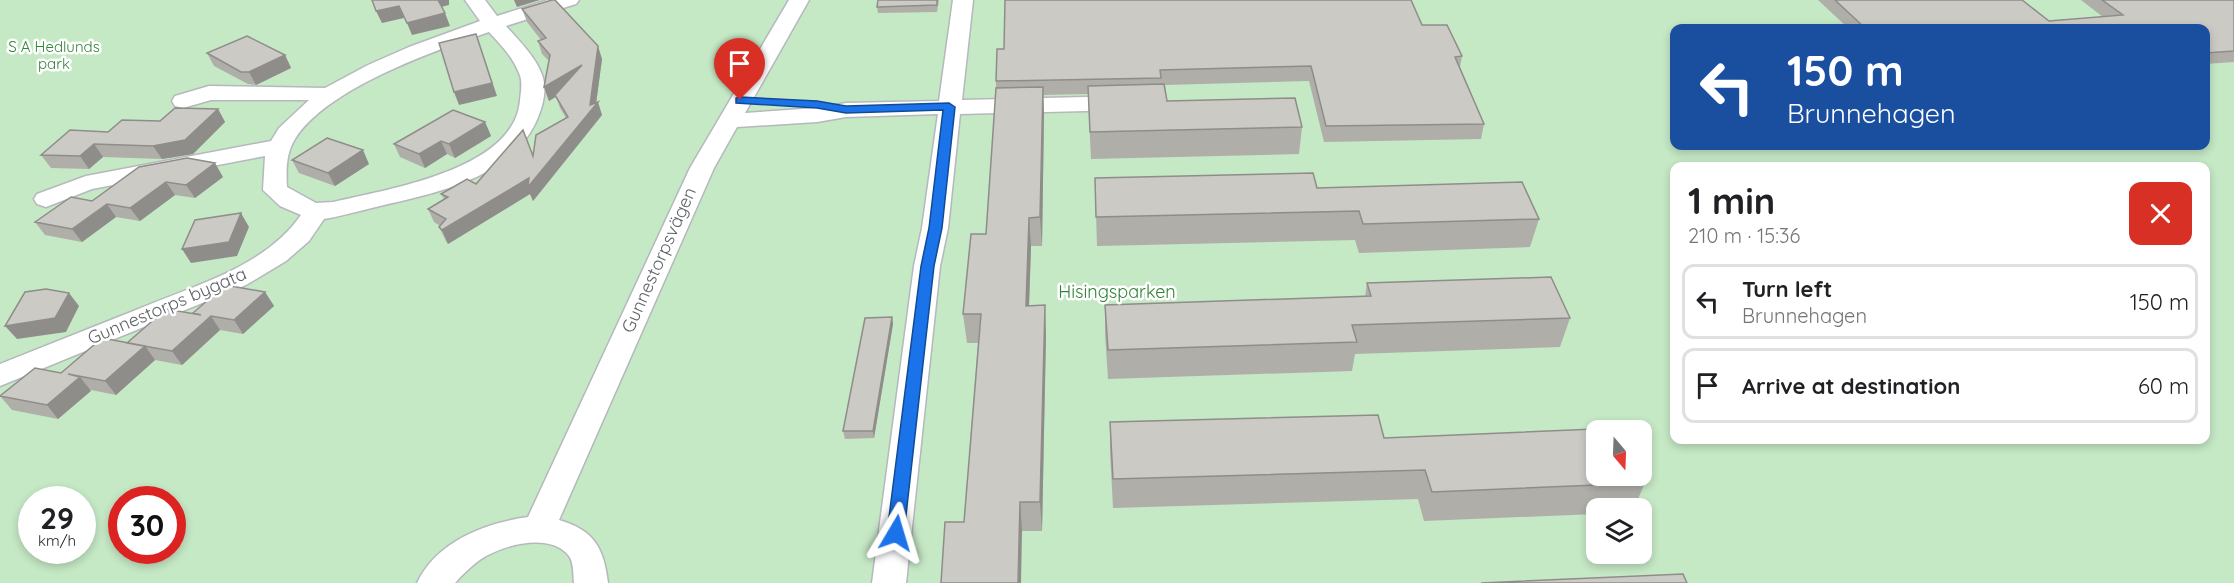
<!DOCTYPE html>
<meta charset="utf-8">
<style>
:root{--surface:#fff;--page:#f6f6f6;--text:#202124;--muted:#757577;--line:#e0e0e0}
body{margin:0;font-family:Quicksand,sans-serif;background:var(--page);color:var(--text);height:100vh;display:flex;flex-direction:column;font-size:22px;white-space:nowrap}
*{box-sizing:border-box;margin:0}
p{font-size:20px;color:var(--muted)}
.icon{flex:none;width:33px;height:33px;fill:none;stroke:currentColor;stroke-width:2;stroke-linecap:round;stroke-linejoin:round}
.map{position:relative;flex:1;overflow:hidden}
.panel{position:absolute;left:1670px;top:162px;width:540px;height:282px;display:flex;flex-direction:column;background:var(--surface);border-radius:12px;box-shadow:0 3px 9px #0003}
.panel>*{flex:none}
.guide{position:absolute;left:1670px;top:24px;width:540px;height:126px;border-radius:12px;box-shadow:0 3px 9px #0003;background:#1a4fa0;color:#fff;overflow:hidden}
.needle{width:39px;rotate:161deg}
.controls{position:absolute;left:1586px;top:420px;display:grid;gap:12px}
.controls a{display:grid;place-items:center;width:66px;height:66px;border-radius:12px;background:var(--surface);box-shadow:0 3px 9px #0003;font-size:30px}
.speed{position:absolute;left:18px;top:486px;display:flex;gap:12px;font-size:30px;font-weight:700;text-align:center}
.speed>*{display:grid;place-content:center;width:78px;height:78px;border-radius:50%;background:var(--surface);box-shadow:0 3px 9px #0003;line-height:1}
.speed small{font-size:15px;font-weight:400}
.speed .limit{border:9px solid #d22;background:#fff;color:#111}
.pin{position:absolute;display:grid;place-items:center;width:51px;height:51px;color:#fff;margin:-62px -26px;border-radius:50% 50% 50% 0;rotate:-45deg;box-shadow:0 0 6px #0007}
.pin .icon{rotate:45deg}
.me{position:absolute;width:66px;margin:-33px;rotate:7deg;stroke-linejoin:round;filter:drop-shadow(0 0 4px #0008)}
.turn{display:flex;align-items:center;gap:21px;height:126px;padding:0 18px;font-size:27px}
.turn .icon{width:78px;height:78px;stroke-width:2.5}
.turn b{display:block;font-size:42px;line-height:51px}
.round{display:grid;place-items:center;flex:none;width:63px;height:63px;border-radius:12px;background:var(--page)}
.summary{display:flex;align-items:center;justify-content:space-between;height:102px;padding:0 18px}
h1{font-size:36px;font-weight:700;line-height:45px}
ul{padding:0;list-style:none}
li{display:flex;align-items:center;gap:18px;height:75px;margin:0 12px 9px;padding:0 6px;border:3px solid var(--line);border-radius:12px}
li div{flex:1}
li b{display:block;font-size:22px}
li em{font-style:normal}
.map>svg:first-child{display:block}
.green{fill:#c5e8c5;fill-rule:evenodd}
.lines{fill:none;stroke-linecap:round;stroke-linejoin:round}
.street-casing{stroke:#b5b8bc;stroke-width:3}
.street{fill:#fff;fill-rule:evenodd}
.wall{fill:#afaea9}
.shaded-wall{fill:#8f8d8a}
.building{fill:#cccac5;stroke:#8f8d8a;stroke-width:1.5}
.route{fill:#1a73e8;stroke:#114b97;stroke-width:1.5}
.labels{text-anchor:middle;stroke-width:5;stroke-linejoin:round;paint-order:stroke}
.far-park-label{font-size:15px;fill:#348238;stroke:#fff}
.street-label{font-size:18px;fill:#5f6368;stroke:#fff}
.park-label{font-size:18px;fill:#348238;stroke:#fff}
</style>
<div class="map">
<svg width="2234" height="583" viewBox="0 0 2234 583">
<rect width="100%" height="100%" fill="#f1efe8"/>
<path class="green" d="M0 0H2234V583H0ZM1674 28H2205V146H1674ZM1674 166H2205V440H1674ZM1596 430H1641V476H1596ZM32 500H82V550H32ZM122 500H172V550H122ZM1596 508H1641V554H1596Z"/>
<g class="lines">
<defs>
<path id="street" d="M465 0H485L497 16 548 0H579L576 4 506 26C519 41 538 59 543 78 547 92 542 109 536 122 507 184 423 195 364 210 350 213 337 217 324 219L309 241 286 261 246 285 0 386V364C45 346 91 328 136 310 193 286 264 268 301 215L280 206 263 190 265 156 92 189 46 207 37 204 34 199 37 194 86 176 271 141 279 128 309 100H211L183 108 175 106 172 101 175 96 209 86 325 88 368 65 409 47 480 21ZM489 32C500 44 513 57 519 73 523 81 521 91 520 100 515 170 387 189 333 202L316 203 287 187C286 171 286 153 295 139 327 88 434 51 489 32Z
M789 0H809L745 113 817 108 846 103 939 101 953 0H973L962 100 1126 96 1134 98 1137 103 1134 108 1126 110 960 114 948 228 940 266 906 583H872L914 266 922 228 938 114 846 117 817 122 737 127 714 168 559 520C594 530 604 548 608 583H574C573 575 574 563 569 556 551 533 508 544 486 556 474 563 464 573 455 583H417C437 541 485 523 528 517L690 168Z"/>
</defs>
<use href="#street" class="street-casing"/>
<use href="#street" class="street"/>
</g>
<path class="wall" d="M878 0H939L937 12 878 13 877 7Z
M1818 0H2022L2049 21 2103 17 2081 0H2234V62L2205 64V28H1848Z
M522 9 602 59 596 103 602 115 533 201 530 194 448 244 446 241 439 227 440 226 434 222 428 209 444 199 441 194 476 184 533 156 566 118 560 108 556 96 549 101 544 87 549 61 542 54 538 41 541 40 527 22Z
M1422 25 1462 56 1460 67 1484 124 1481 139 1324 142 1309 81 1165 85 1167 101 1302 127 1299 154 1091 159 1088 94 1043 95 1044 114 1042 246H1031L1029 306 1046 334 1042 531H1022L964 522 978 343H967L963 314 986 234 996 88V81L1004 49Z
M207 53 285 55 291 68 256 85 248 84 214 66Z
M218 109 225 122 193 154 162 159 103 157 89 169 51 168 41 155 160 121Z
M485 122 491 136 455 158 447 154 425 168 400 157 394 144Z
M292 160 369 164 335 186 299 173Z
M139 167 223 177 195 198 175 195 140 221 116 217 82 242 45 235 35 222 92 201Z
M1095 178 1317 188 1539 219 1530 247 1359 253 1355 240 1097 246Z
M1367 283 1570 318 1560 347 1355 354 1352 371 1108 379 1105 334V305L1365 297Z
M265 292 274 306 243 334 220 330 182 365 155 360 116 395 91 390 58 419 12 410 0 396 61 373 193 313Z
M892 317 893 324 874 438 845 439 843 431Z
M1110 422 1384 438 1645 483 1634 508H1596V514L1424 521 1418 499 1113 508 1110 451Z"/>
<path class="shaded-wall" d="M438 0H449V5L441 7Z
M514 0H540L517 7Z
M399 6 404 18 382 23 376 11Z
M445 13 450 26 412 35 407 23Z
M476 34 497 96 459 105 454 92Z
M598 46 602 59 596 104 598 102 602 115 533 201 530 194 448 244 442 230 529 178 590 105Z
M285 55 291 68 256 85 249 72Z
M582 65 587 78 549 101 544 87Z
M1043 87 1044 114 1042 246 1040 217Z
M218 109 225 122 193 154 162 159 153 146Z
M485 122 491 136 455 158 449 144Z
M441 141 447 154 425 168 419 154Z
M94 144 103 157 89 169 80 156Z
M363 150 369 164 335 186 328 173Z
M215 163 223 177 195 198 186 185Z
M166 182 175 195 140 221 130 208Z
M107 204 116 217 82 242 72 229Z
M241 213 249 227 237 256 191 263 182 249Z
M1029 218 1031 246 1028 334 1026 306Z
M265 292 274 306 243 334 234 320Z
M69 293 79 306 66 332 17 339 5 326Z
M1045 305 1046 334 1042 531 1040 502Z
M211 316 220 330 182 365 172 351Z
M892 317 893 324 874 438 873 431Z
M145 346 155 360 116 395 105 381Z
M80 377 91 391 58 419 47 405Z
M1020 502 1022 531 1021 583H1018Z"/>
<path class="building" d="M372 0H438L445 13 407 23 399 6 376 11Z
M552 0H555L598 46 590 105 598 102 528 187 529 178 442 230 439 227 446 219 428 209 448 197 441 194 467 179 476 184 523 130 533 156 536 135 568 117 555 95 582 65 544 87 550 55 538 41 546 38 522 9Z
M878 0H937V5L877 7Z
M1005 0H1411L1422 25H1447L1462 56 1455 57 1484 124 1326 126 1311 66 1160 70 1161 78 996 81 997 49H1004Z
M1835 0H2022L2049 21 2123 15 2102 0H2234V51L2205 53V28H1865Z
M476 34 492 83 454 92 439 43Z
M247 36 285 55 249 72H241L207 53Z
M1164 84 1167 101 1295 98 1302 127 1090 132 1088 86Z
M1043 87 1040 217 1029 218 1026 306 1045 305 1040 502H1020L1018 583H941L945 522H964L981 314H963L971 234H986L996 88Z
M175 108 218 109 185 140 153 146 94 144 80 156 41 155 70 130 108 132 122 120 160 121Z
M453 110 485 122 449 144 441 141 419 154 394 144Z
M327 138 363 150 328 173 292 160Z
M187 158 215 163 186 185 166 182 130 208 107 204 72 229 35 222 71 197 92 201 139 167Z
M1313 173 1317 188 1522 182 1539 219 1363 224 1359 211 1096 217 1095 178Z
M241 213 229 242 182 249 195 220Z
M1551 277 1570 318 1352 325 1357 342 1108 350 1105 305 1371 296 1367 283Z
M225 285 265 292 234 320 211 316 172 351 127 343 166 309 201 315 193 313Z
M46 289 69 293 55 318 5 326 25 292Z
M892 317 873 431H843L865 318Z
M102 338 145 346 105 381 68 374 80 377 47 405 0 396 35 368 61 373Z
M1378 415 1384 438 1619 428 1620 430H1596V476L1641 475 1645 483 1432 492 1425 470 1113 479 1110 422Z
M1683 574 1687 583H1481Z"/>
<path class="route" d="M740 97 817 101 846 106 949 103 955 107 942 228 934 266 904 533 901 538 896 540 890 538 887 533 921 266 929 228 943 110 846 113 817 108 736 103V98Z"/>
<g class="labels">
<g class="far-park-label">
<text x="54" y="52">S A Hedlunds<tspan x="54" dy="17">park</tspan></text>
</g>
<g class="street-label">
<text transform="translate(659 260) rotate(-66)" y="6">Gunnestorpsvägen</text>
<text transform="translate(167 306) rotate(-23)" y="6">Gunnestorps bygata</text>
</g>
<g class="park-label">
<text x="1117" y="298">Hisingsparken</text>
</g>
</g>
</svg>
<div class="controls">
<a><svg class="needle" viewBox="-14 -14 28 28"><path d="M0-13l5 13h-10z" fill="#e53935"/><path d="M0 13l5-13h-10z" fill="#757577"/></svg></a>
<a><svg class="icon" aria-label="layers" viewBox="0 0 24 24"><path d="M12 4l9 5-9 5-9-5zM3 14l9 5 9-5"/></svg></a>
</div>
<div class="speed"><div>29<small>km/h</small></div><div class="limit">30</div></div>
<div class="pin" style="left:740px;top:100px;background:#d93025"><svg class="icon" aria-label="arrive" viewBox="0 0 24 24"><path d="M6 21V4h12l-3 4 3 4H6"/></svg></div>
<svg class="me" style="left:896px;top:533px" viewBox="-20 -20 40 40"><path d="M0-17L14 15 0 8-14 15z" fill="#1a73e8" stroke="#fff" stroke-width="4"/></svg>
<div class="guide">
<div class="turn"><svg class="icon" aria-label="left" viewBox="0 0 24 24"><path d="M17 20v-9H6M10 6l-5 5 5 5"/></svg><div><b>150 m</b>Brunnehagen</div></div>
</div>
<section class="panel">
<div class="summary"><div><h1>1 min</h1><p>210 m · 15:36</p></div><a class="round" style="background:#d93025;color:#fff"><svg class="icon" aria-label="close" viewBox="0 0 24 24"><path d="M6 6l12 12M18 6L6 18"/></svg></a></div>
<ul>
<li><svg class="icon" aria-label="left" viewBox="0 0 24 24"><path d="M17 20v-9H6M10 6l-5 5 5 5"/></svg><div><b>Turn left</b><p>Brunnehagen</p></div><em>150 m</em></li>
<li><svg class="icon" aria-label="arrive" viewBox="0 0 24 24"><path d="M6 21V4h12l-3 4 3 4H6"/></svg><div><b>Arrive at destination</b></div><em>60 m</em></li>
</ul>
</section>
</div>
